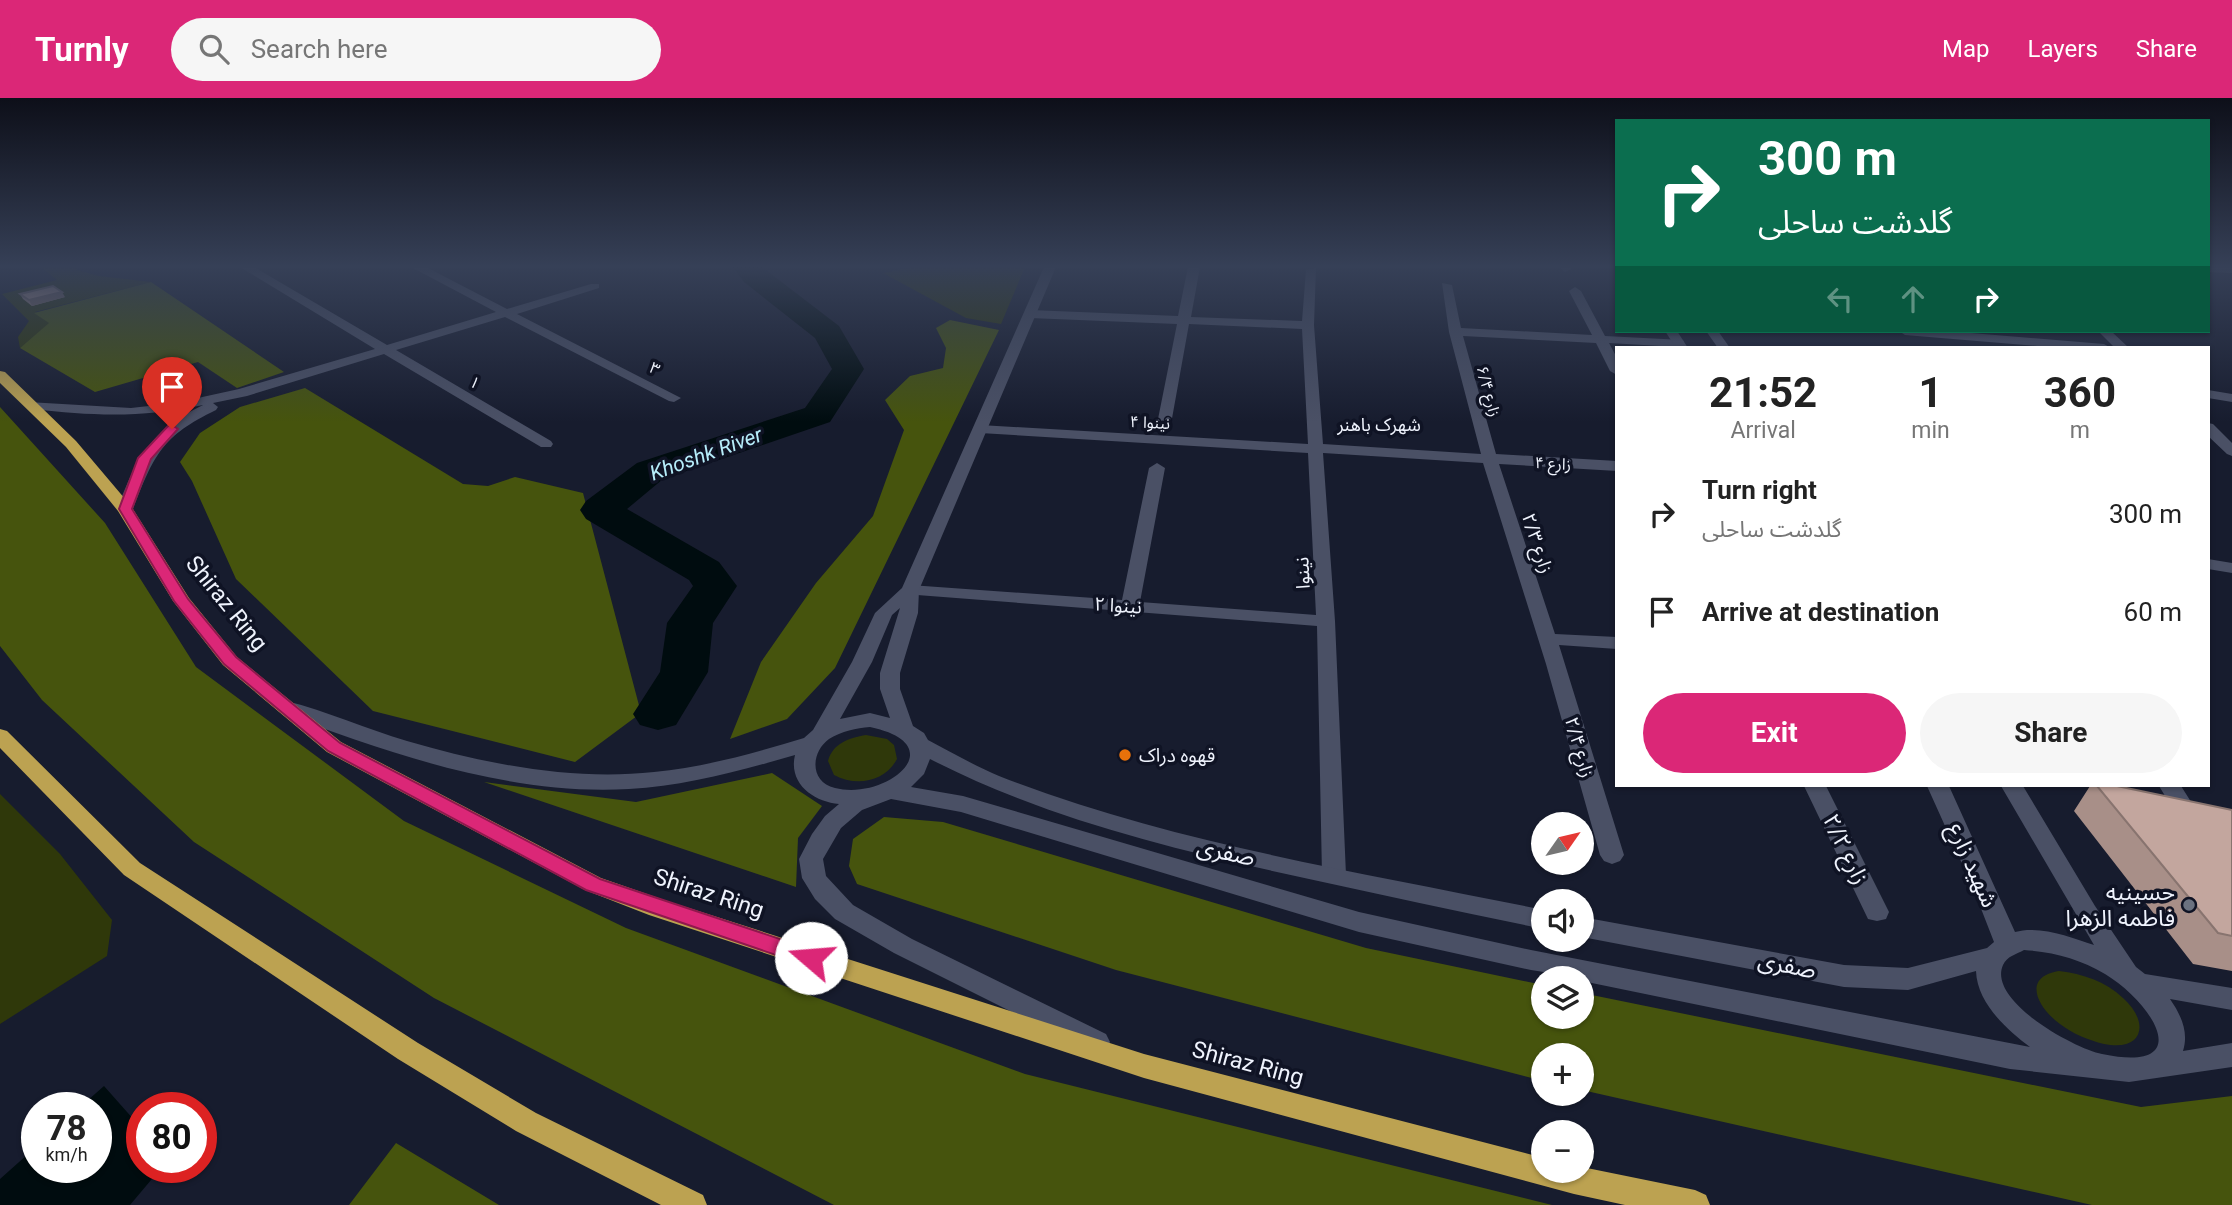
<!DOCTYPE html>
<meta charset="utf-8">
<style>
:root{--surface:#fff;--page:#f6f6f6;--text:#222;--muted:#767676;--accent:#db2777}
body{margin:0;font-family:Roboto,"Noto Sans Arabic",sans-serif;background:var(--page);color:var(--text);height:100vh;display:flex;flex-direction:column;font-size:26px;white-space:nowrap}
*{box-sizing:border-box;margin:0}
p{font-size:23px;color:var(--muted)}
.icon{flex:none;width:38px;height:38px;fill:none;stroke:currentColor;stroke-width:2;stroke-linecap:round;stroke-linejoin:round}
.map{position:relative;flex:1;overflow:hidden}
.side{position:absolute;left:1615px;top:248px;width:595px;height:441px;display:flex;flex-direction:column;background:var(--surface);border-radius:0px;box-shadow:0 2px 5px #0004}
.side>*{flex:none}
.banner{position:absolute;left:1615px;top:21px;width:595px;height:214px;border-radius:0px;box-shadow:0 2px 5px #0004;background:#0b6e4f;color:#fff;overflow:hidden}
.needle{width:46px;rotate:56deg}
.tools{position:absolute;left:1531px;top:714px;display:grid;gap:14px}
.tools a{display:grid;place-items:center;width:63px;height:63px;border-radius:50%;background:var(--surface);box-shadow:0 2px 5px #0004;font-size:35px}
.speed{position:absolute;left:21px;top:994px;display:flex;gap:14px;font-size:35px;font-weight:700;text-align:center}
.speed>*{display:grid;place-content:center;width:91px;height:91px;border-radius:50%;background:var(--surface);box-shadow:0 2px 5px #0004;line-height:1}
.speed small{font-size:18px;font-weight:400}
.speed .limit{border:10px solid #d22;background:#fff;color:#111}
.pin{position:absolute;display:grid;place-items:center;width:60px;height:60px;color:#fff;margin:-72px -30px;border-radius:50% 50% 50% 0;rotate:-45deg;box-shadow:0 0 7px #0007}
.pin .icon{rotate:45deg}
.me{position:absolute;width:77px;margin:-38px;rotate:288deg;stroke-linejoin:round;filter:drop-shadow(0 0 5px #0008)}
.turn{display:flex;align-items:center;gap:24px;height:147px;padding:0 28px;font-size:32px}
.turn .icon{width:91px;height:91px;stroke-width:2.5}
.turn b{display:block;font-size:49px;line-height:60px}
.lanes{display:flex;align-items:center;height:66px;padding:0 28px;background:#0003;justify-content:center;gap:35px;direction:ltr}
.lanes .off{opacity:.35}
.eta{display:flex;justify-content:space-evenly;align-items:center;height:119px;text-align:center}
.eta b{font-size:42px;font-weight:700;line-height:49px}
.cta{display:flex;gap:14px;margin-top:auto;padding:14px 28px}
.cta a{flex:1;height:80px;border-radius:42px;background:var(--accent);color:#fff;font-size:28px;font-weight:700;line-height:80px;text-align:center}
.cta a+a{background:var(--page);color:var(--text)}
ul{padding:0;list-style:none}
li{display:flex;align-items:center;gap:21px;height:98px;padding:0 28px}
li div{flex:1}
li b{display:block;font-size:26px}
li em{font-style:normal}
header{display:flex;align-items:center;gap:42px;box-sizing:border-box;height:98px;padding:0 35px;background:var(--accent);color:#fff}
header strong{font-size:33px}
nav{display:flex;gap:38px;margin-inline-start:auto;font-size:24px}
.search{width:490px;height:63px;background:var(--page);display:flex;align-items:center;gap:18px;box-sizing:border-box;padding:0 24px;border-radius:38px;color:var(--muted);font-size:26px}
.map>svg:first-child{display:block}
.green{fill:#2f380a}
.forest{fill:#46540d}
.water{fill:#000c0f}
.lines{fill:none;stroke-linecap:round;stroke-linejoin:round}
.river{fill:#000c0f;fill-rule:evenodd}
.minor{fill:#4a5065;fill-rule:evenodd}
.tertiary{fill:#4a5065;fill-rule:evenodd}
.trunk{fill:#bca251;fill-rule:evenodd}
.wall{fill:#a88f88}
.shaded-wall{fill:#88746f}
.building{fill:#c3a69e;stroke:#88746f;stroke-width:2}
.route{fill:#db2777;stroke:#8e194d;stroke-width:2}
.food-dot{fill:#e8710a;stroke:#0f1324;stroke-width:2.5}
.worship-dot{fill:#6b7280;stroke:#0f1324;stroke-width:2.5}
.labels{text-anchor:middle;stroke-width:7;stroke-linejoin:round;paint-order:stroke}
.far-street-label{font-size:16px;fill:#eff3fd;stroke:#0f1324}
.far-neighbourhood-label{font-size:18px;fill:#eff3fd;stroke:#0f1324}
.street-label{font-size:19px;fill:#eff3fd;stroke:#0f1324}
.poi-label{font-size:19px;fill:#eff3fd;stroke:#0f1324;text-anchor:start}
.water-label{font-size:21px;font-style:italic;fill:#b6edfa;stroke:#0f1324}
.near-street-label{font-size:23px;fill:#eff3fd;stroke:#0f1324}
.near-poi-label{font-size:23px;fill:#eff3fd;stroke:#0f1324;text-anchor:end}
</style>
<header>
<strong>Turnly</strong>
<div class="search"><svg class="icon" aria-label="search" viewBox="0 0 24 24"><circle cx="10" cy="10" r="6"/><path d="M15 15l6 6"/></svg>Search here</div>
<nav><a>Map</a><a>Layers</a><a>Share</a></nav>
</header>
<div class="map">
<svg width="2232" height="1107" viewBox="0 0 2232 1107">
<rect width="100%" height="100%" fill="#171c2e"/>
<path class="green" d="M41 169H76L77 172 99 178 151 184 35 214 50 225 20 250 18 239 29 223 2 196 57 182Z
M913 169H1025L1001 226 966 220 883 175Z
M866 637 887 641 894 647 897 661C885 684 856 689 834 677L828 663C833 645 849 640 866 637Z
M0 696 60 756 112 822 107 858 0 926Z
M2059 873C2083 876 2105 883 2123 900 2150 924 2144 954 2104 946 2088 942 2073 936 2060 926 2038 910 2021 879 2059 873Z"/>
<path class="forest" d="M151 184 284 274 237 290 198 264 95 294 20 250 49 225 34 215Z
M950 222 999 232 835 570 787 621 730 641 761 564 816 485 873 418 904 332 885 302 910 278 943 270 946 250 936 230Z
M305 290 463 386 488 388 515 379 583 395 641 615 575 664 373 613 236 481 192 383 180 364 200 335 240 309Z
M0 309 105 425 196 569 404 723 626 830 1025 976 1552 1107H834L434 900 194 744 42 602 0 548Z
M772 675 822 708 798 740 796 789 484 684 636 704Z
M884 719 943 724 1366 850 1543 887 1544 919H1582V895L2141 1009 2232 998V1107H2092L1582 992V957H1544L1543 983 1116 872 857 786 849 768 853 741Z
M396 1045 499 1107H349Z"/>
<path class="water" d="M104 988 135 1023 142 1027V1069H162L130 1107H0V1081L37 1048V1069H96V1010H79Z"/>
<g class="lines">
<path class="river" d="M733 169H762L839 228 864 271 830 324 663 381 627 411 719 464 737 488 713 525 708 574 676 627 658 632 640 627 633 616 660 574 667 525 693 488 689 482 586 421 580 412 586 403 637 365 805 310 832 271 815 240 744 184Z"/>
<path class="minor" d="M240 169H254L387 247 496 214 411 169H426L507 211 591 186H599V190L517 216 681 300 674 304 669 303 505 219 396 252 551 343 553 346 551 349H541L384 256 247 298 213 305 218 309 216 312C162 338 154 357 133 411L125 416 119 414 117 411C137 359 151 332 203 307 143 320 93 318 33 311L26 307 28 304 131 310 175 305 239 291 375 251Z
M1188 169H1200L1191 219 1302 223 1306 172 1316 170 1314 227 1323 346 1481 356 1449 234 1442 185 1452 187 1461 230 1592 237 1569 193 1575 189 1581 193 1605 238 1683 242 1684 245 1678 249 1609 245 1617 260V277L1610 273 1596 245 1463 238 1496 356 1617 363V373L1499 366 1555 536 1617 539V551L1559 547 1624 757 1620 763 1612 766 1604 763 1600 757 1546 566 1483 365 1323 355 1335 523 1346 777 1342 783 1334 786 1326 783 1322 777 1317 528 904 496 901 492 910 487 1122 502 1149 370 1157 365 1165 370 1140 504 1316 517 1308 355 980 335 973 331 980 327 1308 346 1302 231 1189 226 1171 326 1164 330 1157 326 1177 226 1030 220 1024 216 1030 212 1178 218Z
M1559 169H1570L1571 171 1565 174Z
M2208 169H2232V175L2208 174Z
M1899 233H1947L2104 246 2111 250H2061L1905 237Z
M2098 233H2111L2129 250H2115Z
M2208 292 2232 296V304L2208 300Z
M2208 325 2213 326 2232 345V358L2227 356 2208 338Z
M1804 688H1826L1889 814 1886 821 1877 823 1868 821Z
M2159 688H2181L2200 718 2197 724 2189 726 2181 724Z"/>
<path class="tertiary" d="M1044 169H1056L919 492 918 515 900 575V591L913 628 924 635 928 642C951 654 975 668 999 678 1173 746 1361 774 1544 812V831C1465 815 1387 798 1309 781 1180 753 1049 722 930 661L924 676 911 689 963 698 1359 814 1531 852 2030 949C2007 932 1977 905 1976 873L1908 892 1844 889 1582 839V819L1844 867 1908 870 1987 850 1994 844 1973 790 1927 688H1949L2015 834C2039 827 2071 839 2094 847L2001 688H2023L2095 808 2136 869 2145 876 2232 890V912L2170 901C2181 917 2189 934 2183 953L2232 945V969L2129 984 2010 971 1582 883V880L1531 872 1359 834 961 714 891 701 862 712 841 730 823 761 826 778 853 807 912 841 1106 936 1110 944 1106 952 1096 956 894 855 835 821 815 801 802 780 799 761 812 736 825 718 839 706C814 704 788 686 795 657 740 673 685 688 629 691 510 698 388 655 279 614L276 609 279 604 286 603C327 613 366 631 407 643 486 666 572 683 654 674 705 669 755 655 804 640L813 632 852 564 875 515 902 490ZM900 510 880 575V591L890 620 870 615 840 621 872 564 892 517ZM870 629C955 647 886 703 835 690 809 684 811 654 829 641 842 633 856 630 870 629ZM2024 852C2054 854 2080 861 2105 876 2153 905 2198 976 2102 956 2075 951 1987 903 2003 867 2007 858 2017 856 2024 852Z
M1665 233H1677L1688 250H1676Z
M1706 233H1718L1730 250H1718Z
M2208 461 2232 465V475L2208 471Z"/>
<path class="trunk" d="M0 273 5 274 76 343 131 408 189 500 237 559 341 644 601 780 667 803 1144 956 1544 1060V1073H1582V1069L1695 1092 1706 1097 1710 1107H1625L1574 1096 1144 980 649 817 585 792 327 654 223 567 173 503 118 413 66 349 0 285Z
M0 631 7 633 140 765 418 945 536 1015 703 1097 707 1107H661L516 1033 398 961 124 777 0 650Z"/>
</g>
<path class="wall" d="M20 196 65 199 32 208 23 201Z
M2090 688H2117L2232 712V873L2193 866 2074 713Z"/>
<path class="shaded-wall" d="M62 194 65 199 32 208 29 202Z"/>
<path class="building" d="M53 188 62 194 29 202 20 196Z
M2097 688H2117L2232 712V838L2218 835Z"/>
<linearGradient id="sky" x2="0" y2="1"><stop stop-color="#0d0f19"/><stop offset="0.52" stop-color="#364057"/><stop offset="1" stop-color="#364057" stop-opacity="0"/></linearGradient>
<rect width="2232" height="324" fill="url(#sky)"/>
<path class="route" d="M172 327 178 331 151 361 132 411 188 501 236 559 340 645 600 781 819 854 822 860 819 866 811 869 586 792 328 653 224 566 174 503 119 411 138 360 168 328Z"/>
<circle class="food-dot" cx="1125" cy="657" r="7"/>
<circle class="worship-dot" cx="2189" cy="807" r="7"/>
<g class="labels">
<g class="far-street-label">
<text transform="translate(655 270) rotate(27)" y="6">۳</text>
<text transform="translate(475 284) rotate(30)" y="6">۱</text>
<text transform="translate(1489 293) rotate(75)" y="6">۶/۴ زارع</text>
<text transform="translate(1150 324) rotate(3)" y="6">۴ نینوا</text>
<text transform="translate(1553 365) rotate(3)" y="6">۴ زارع</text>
</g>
<g class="far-neighbourhood-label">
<text x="1379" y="333">شهرک باهنر</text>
</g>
<g class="street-label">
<text transform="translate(1538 445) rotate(72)" y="7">۲/۳ زارع</text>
<text transform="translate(1302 475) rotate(-93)" y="7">نینوا</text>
<text transform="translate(1118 507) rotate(4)" y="7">۲ نینوا</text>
<text transform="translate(1580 649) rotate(74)" y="7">۲/۴ زارع</text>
</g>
<g class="poi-label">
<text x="1139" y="664">قهوه دراک</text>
</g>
<g class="water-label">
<text transform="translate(706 356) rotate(-20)" y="7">Khoshk River</text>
</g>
<g class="near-street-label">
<text transform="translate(227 505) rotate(51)" y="8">Shiraz Ring</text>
<text transform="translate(1846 751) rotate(64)" y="8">۲/۲ زارع</text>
<text transform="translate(1226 754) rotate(12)" y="8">صفری</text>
<text transform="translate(1973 767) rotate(66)" y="8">شهید زارع</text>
<text transform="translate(709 795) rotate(18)" y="8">Shiraz Ring</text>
<text transform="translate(1787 867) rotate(11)" y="8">صفری</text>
<text transform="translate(1248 965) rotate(15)" y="8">Shiraz Ring</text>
</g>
<g class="near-poi-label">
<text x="2175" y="802">حسینیه<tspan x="2175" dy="26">فاطمه الزهرا</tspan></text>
</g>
</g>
</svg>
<div class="tools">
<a><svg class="needle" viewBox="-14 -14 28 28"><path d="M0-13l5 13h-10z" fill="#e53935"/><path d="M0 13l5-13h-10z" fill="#767676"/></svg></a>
<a><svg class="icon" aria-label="sound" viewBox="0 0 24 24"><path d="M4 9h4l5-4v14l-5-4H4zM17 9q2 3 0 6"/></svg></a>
<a><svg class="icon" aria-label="layers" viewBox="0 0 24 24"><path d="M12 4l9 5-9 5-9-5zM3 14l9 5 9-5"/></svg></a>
<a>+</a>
<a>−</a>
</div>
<div class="speed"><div>78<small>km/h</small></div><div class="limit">80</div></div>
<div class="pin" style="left:172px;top:331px;background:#d93025"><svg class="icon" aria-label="arrive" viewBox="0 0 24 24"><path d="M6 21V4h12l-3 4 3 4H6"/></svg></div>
<svg class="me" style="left:811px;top:860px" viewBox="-20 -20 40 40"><circle r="19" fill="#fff"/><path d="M0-13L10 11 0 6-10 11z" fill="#db2777"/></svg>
<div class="banner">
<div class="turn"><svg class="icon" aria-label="right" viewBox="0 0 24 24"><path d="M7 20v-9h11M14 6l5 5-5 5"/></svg><div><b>300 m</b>گلدشت ساحلی</div></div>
<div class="lanes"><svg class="icon off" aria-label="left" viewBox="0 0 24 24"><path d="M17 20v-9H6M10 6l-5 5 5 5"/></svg><svg class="icon off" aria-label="ahead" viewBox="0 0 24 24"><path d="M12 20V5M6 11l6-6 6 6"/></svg><svg class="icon" aria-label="right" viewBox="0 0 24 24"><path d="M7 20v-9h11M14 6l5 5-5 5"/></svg></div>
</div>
<section class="side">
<div class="eta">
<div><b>21:52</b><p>Arrival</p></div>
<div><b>1</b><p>min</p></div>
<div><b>360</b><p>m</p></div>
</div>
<ul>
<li><svg class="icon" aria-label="right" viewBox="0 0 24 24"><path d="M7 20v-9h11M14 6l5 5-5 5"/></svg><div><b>Turn right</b><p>گلدشت ساحلی</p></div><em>300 m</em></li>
<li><svg class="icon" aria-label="arrive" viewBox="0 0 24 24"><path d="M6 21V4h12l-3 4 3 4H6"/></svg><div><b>Arrive at destination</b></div><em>60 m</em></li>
</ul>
<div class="cta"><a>Exit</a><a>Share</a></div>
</section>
</div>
